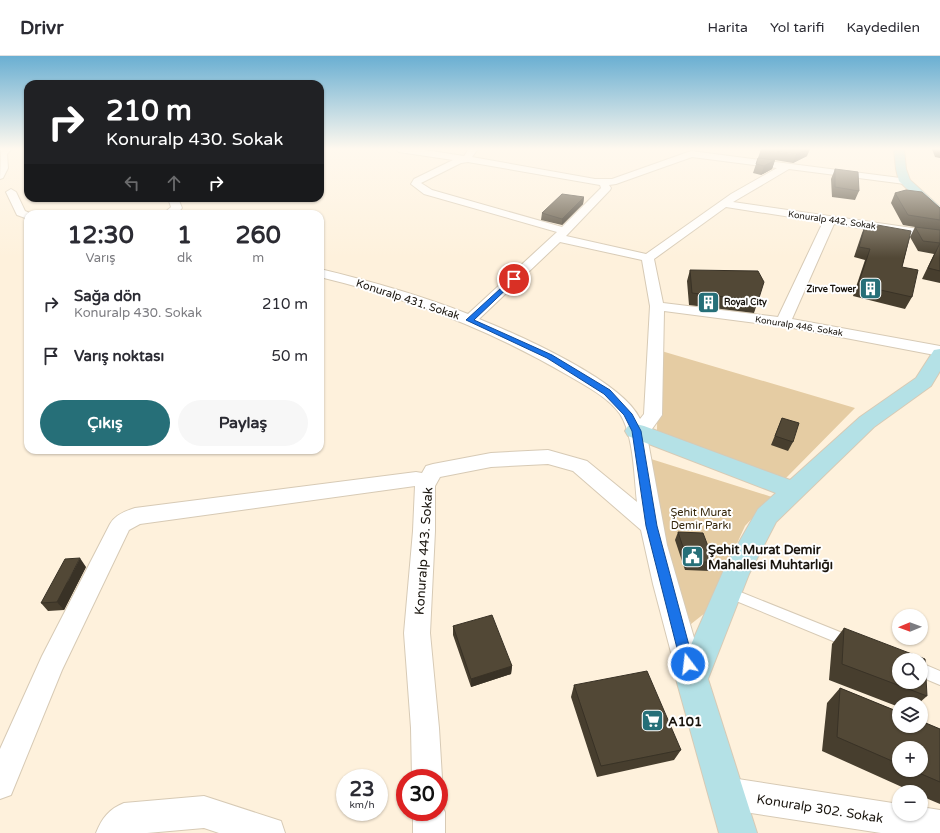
<!DOCTYPE html>
<html lang="tr">
<meta charset="utf-8">
<style>
:root{--surface:#fff;--page:#f7f7f7;--text:#2b2b33;--muted:#7c7c81;--line:#e1e1e2;--accent:#266f78}
body{margin:0;font-family:"Varela Round",sans-serif;background:var(--page);color:var(--text);height:100vh;display:flex;flex-direction:column;font-size:15px;white-space:nowrap}
*{box-sizing:border-box;margin:0}
p{font-size:13px;color:var(--muted)}
.icon{flex:none;width:22px;height:22px;fill:none;stroke:currentColor;stroke-width:2;stroke-linecap:round;stroke-linejoin:round}
.map{position:relative;flex:1;overflow:hidden}
.drawer{position:absolute;left:24px;top:154px;width:300px;height:244px;display:flex;flex-direction:column;background:var(--surface);border-radius:12px;box-shadow:0 1px 3px #0004}
.drawer>*{flex:none}
.hud{position:absolute;left:24px;top:24px;width:300px;height:122px;border-radius:12px;box-shadow:0 1px 3px #0004;background:#202124;color:#fff;overflow:hidden}
.needle{width:26px;rotate:269deg}
.tools{position:absolute;left:892px;top:553px;display:grid;gap:8px}
.tools a{display:grid;place-items:center;width:36px;height:36px;border-radius:50%;background:var(--surface);box-shadow:0 1px 3px #0004;font-size:20px}
.speed{position:absolute;left:336px;top:713px;display:flex;gap:8px;font-size:20px;font-weight:700;text-align:center}
.speed>*{display:grid;place-content:center;width:52px;height:52px;border-radius:50%;background:var(--surface);box-shadow:0 1px 3px #0004;line-height:1}
.speed small{font-size:10px;font-weight:400}
.speed .limit{border:6px solid #d22;background:#fff;color:#111}
.pin{position:absolute;display:grid;place-items:center;width:34px;height:34px;color:#fff;margin:-17px;border:2px solid #fff;border-radius:50%;box-shadow:0 1px 4px #0007}
.me{position:absolute;width:44px;margin:-22px;rotate:345deg;stroke-linejoin:round;filter:drop-shadow(0 0 3px #0008)}
.turn{display:flex;align-items:center;gap:14px;height:84px;padding:0 16px;font-size:18px}
.turn .icon{width:52px;height:52px;stroke-width:2.5}
.turn b{display:block;font-size:28px;line-height:34px}
.lanes{display:flex;align-items:center;height:38px;padding:0 16px;background:#0003;justify-content:center;gap:20px;direction:ltr}
.lanes .off{opacity:.35}
.eta{display:flex;justify-content:space-evenly;align-items:center;height:68px;text-align:center}
.eta b{font-size:24px;font-weight:700;line-height:28px}
.action{display:flex;gap:8px;margin-top:auto;padding:8px 16px}
.action a{flex:1;height:46px;border-radius:24px;background:var(--accent);color:#fff;font-size:16px;font-weight:700;line-height:46px;text-align:center}
.action a+a{background:var(--page);color:var(--text)}
ul{padding:0;list-style:none}
li{display:flex;align-items:center;gap:12px;height:52px;padding:0 16px}
li div{flex:1}
li b{display:block;font-size:15px}
li em{font-style:normal}
header{display:flex;align-items:center;gap:24px;box-sizing:border-box;height:56px;padding:0 20px;background:var(--surface);border-bottom:1px solid var(--line)}
header strong{font-size:19px}
nav{display:flex;gap:22px;margin-inline-start:auto;font-size:14px}
.map>svg:first-child{display:block}
.green{fill:#e5cca3}
.lines{fill:none;stroke-linecap:round;stroke-linejoin:round}
.lane-casing{stroke:#d7cab5;stroke-width:2}
.street-casing{stroke:#d7cab5;stroke-width:2}
.secondary-casing{stroke:#d7cab5;stroke-width:2}
.lane{fill:#fff;fill-rule:evenodd}
.street{fill:#fff;fill-rule:evenodd}
.secondary{fill:#b4e1e6;fill-rule:evenodd}
.wall{fill:#473e2e;fill-rule:evenodd}
.shaded-wall{fill:#393226}
.building{fill:#524836;stroke:#393226;fill-rule:evenodd}
.route{fill:#1a73e8;stroke:#114b97}
.labels{text-anchor:middle;stroke-width:4;stroke-linejoin:round;paint-order:stroke}
.far-street-label{font-size:9px;fill:#19140d;stroke:#fff}
.far-poi-label{font-size:9px;font-weight:bold;fill:#19140d;stroke:#fff;text-anchor:end}
.street-label{font-size:11px;fill:#19140d;stroke:#fff}
.park-label{font-size:11px;fill:#36270c;stroke:#fff}
.near-poi-label{font-size:13px;font-weight:bold;fill:#19140d;stroke:#fff;text-anchor:start}
.near-street-label{font-size:13px;fill:#19140d;stroke:#fff}
</style>
<header>
<strong>Drivr</strong>
<nav><a>Harita</a><a>Yol tarifi</a><a>Kaydedilen</a></nav>
</header>
<div class="map">
<svg width="940" height="777" viewBox="0 0 940 777">
<rect width="100%" height="100%" fill="#fef1dc"/>
<path class="green" d="M658 294 855 352 785 423 657 375Z
M651 403 772 441 745 470 705 557 691 568 664 493Z"/>
<g class="lines">
<defs>
<path id="lane" d="M728 531 855 582 857 586 855 590 850 592 724 540 722 536 724 532Z
M921 607 940 615V629L921 621Z"/>
<path id="street" d="M1 93H12L7 98 8 112 3 122 0 123Z
M395 93H418L464 100 469 93H478L472 101 595 123H612L691 95 908 123 910 125 905 128 789 113 733 146 940 176V184L834 168 792 263 940 290V300L788 271 664 255 662 359 647 380 667 489 706 623 702 632 692 636 682 632 678 623 653 528 641 474 573 415 548 408 491 411 440 421 435 430V475L430 577 439 672 442 722 439 730V722H412L411 672 404 577 413 475 415 430 140 468 129 474 62 614 11 739 0 743V693L42 600 110 468C115 459 125 455 135 452L416 416 422 417 426 410 433 408 491 397 548 394 587 405 637 446C634 420 634 380 620 358 608 341 586 330 569 320 491 274 408 242 320 221V213C370 225 420 239 468 258L557 176 424 138 411 128 414 123 453 104 399 96ZM692 101 777 112 731 138 646 198 566 180 610 134 611 132 609 129 616 128ZM468 106 600 129 601 132 562 171 432 134 421 127 461 107ZM726 151 823 166 778 261 663 247 654 203ZM560 186 642 204 650 250 644 358 640 363C623 325 519 279 479 263Z
M11 133 16 136 25 155 32 158H28V163L17 159 16 157 6 136Z
M168 142H178L182 152C177 159 171 158 163 158L171 151Z
M725 721 899 748V758H921V751L940 754V777H881L725 753 714 748 709 737 714 726Z
M204 740 281 765 285 777H219L204 772 147 777H96C102 762 109 753 124 747Z
M439 744 445 756V777H413V756H439Z"/>
<path id="secondary" d="M894 93H904L906 113 910 124 940 151V162L936 161 899 125 896 113Z
M940 293V315L931 330 874 371 776 466 749 518 708 623 757 777H719L676 623 726 509 758 453 776 437 628 380 625 375 628 370 636 368 644 370 790 424 860 361 916 322 934 294Z"/>
</defs>
<use href="#lane" class="lane-casing"/>
<use href="#street" class="street-casing"/>
<use href="#secondary" class="secondary-casing"/>
<use href="#lane" class="lane"/>
<use href="#street" class="street"/>
<use href="#secondary" class="secondary"/>
</g>
<path class="wall" d="M761 93 807 100 793 107 775 104 772 113 761 119 753 117Z
M932 93H940V102L935 101Z
M835 113 859 135 855 144 832 141 831 123Z
M895 137 940 152V227L922 223 934 198 918 195 910 181 902 211 912 241 905 253 853 240 865 204 854 201 862 177 866 167 910 181 915 171 903 169 891 147Z
M584 141 583 148 562 169 541 164 542 157Z
M690 214 758 245 754 257 689 249 687 225Z
M782 362 793 386 788 395 771 389Z
M678 476 714 506 710 515 685 514 675 484Z
M86 511 64 554 48 555 41 547Z
M453 570 512 610 511 618 471 631 453 579Z
M844 572 927 640 918 648H899V651L829 624 832 588Z
M574 629 681 694 674 704 597 721 571 641Z
M840 632 940 673V748L921 740V736H913L822 695 827 647ZM899 692 921 714H899Z"/>
<path class="shaded-wall" d="M806 93H810L807 100 793 107 796 98Z
M775 104 772 113 761 119 764 110Z
M584 141 583 148 562 169V163Z
M80 502 86 511 64 554 57 546Z
M512 610 511 618 471 631V623Z"/>
<path class="building" d="M761 93H806L796 98Z
M758 102 775 104 764 110 756 108Z
M835 113 858 116 859 135 835 131Z
M906 134 922 136 940 152V164L908 159 895 137Z
M562 138 584 141 562 163 542 157Z
M866 167 911 175 902 211 918 214 912 241 858 229 870 193 859 191Z
M915 171 940 174V187L923 185Z
M940 187V215L928 212Z
M690 214 758 215 764 226 758 245 692 237Z
M782 362 799 367 793 386 775 380Z
M678 476 703 477 714 506H688Z
M80 502 57 546 41 547 65 503Z
M492 559 512 610 471 623 453 570Z
M844 572 925 603 927 640 842 608ZM899 604H921V626H899Z
M647 615 681 694 601 710 574 629Z
M840 632 899 656V670H921V665L940 673V726L912 714H921V692H899V708L837 681Z"/>
<linearGradient id="sky" x2="0" y2="1"><stop stop-color="#6aafd2"/><stop offset="0.46" stop-color="#fff9ef"/><stop offset="1" stop-color="#fff9ef" stop-opacity="0"/></linearGradient>
<rect width="940" height="202" fill="url(#sky)"/>
<path class="route" d="M512 222 517 223 474 264 552 299 610 334 632 358 641 375 657 470 694 608 692 613 688 614 683 613 681 608 646 470 632 375 624 359 604 338 547 302 466 264Z"/>
<defs>
<symbol id="building-square" viewBox="-11 -11 22 22"><rect x="-9" y="-9" width="18" height="18" rx="4" fill="#266f78" stroke="#fff"/><path d="M-4-6H4V6H1V3H-1V6H-4ZM-2.5-4.3h1.7v1.8h-1.7ZM.8-4.3h1.7v1.8H.8ZM-2.5-1h1.7V.8h-1.7ZM.8-1h1.7V.8H.8Z" fill="#fff"/></symbol>
<symbol id="civic-square" viewBox="-11 -11 22 22"><rect x="-9" y="-9" width="18" height="18" rx="4" fill="#266f78" stroke="#fff"/><path d="M-.6-6.5H3V-4.5H.6V-3L4-1V1h2V6H-6V1h2V-1L-.6-3ZM-1.2 2.5V6h2.4V2.5Z" fill="#fff"/></symbol>
<symbol id="supermarket-square" viewBox="-11 -11 22 22"><rect x="-9" y="-9" width="18" height="18" rx="4" fill="#266f78" stroke="#fff"/><path d="M-6-5.5h2.5l.6 2H6L4.5 2H-2.5L-4.4-4H-6ZM-1.5 3.2a1.3 1.3 0 1 0 .1 0ZM3 3.2a1.3 1.3 0 1 0 .1 0Z" fill="#fff"/></symbol>
</defs>
<g fill-rule="evenodd">
<use href="#building-square" x="858" y="220" width="25" height="25"/>
<use href="#building-square" x="696" y="234" width="25" height="25"/>
<use href="#civic-square" x="680" y="488" width="25" height="25"/>
<use href="#supermarket-square" x="640" y="652" width="25" height="25"/>
</g>
<g class="labels">
<g class="far-street-label">
<text transform="translate(832 164) rotate(8)" y="3">Konuralp 442. Sokak</text>
<text transform="translate(799 270) rotate(9)" y="3">Konuralp 446. Sokak</text>
</g>
<g class="far-poi-label">
<text x="856" y="236">Zirve Tower</text>
<text x="724" y="249" text-anchor="start">Royal City</text>
</g>
<g class="street-label">
<text transform="translate(408 243) rotate(18)" y="4">Konuralp 431. Sokak</text>
</g>
<g class="park-label">
<text x="701" y="460">Şehit Murat<tspan x="701" dy="13">Demir Parkı</tspan></text>
</g>
<g class="near-poi-label">
<text x="708" y="498">Şehit Murat Demir<tspan x="708" dy="15">Mahallesi Muhtarlığı</tspan></text>
<text x="668" y="670">A101</text>
</g>
<g class="near-street-label">
<text transform="translate(423 495) rotate(-86)" y="5">Konuralp 443. Sokak</text>
<text transform="translate(820 752) rotate(9)" y="5">Konuralp 302. Sokak</text>
</g>
</g>
</svg>
<div class="tools">
<a><svg class="needle" viewBox="-14 -14 28 28"><path d="M0-13l5 13h-10z" fill="#e53935"/><path d="M0 13l5-13h-10z" fill="#7c7c81"/></svg></a>
<a><svg class="icon" aria-label="search" viewBox="0 0 24 24"><circle cx="10" cy="10" r="6"/><path d="M15 15l6 6"/></svg></a>
<a><svg class="icon" aria-label="layers" viewBox="0 0 24 24"><path d="M12 4l9 5-9 5-9-5zM3 14l9 5 9-5"/></svg></a>
<a>+</a>
<a>−</a>
</div>
<div class="speed"><div>23<small>km/h</small></div><div class="limit">30</div></div>
<div class="pin" style="left:514px;top:223px;background:#d93025"><svg class="icon" aria-label="arrive" viewBox="0 0 24 24"><path d="M6 21V4h12l-3 4 3 4H6"/></svg></div>
<svg class="me" style="left:688px;top:608px" viewBox="-20 -20 40 40"><circle r="17" fill="#1a73e8" stroke="#fff" stroke-width="3"/><path d="M0-11L8 9 0 5-8 9z" fill="#fff"/></svg>
<div class="hud">
<div class="turn"><svg class="icon" aria-label="right" viewBox="0 0 24 24"><path d="M7 20v-9h11M14 6l5 5-5 5"/></svg><div><b>210 m</b>Konuralp 430. Sokak</div></div>
<div class="lanes"><svg class="icon off" aria-label="left" viewBox="0 0 24 24"><path d="M17 20v-9H6M10 6l-5 5 5 5"/></svg><svg class="icon off" aria-label="ahead" viewBox="0 0 24 24"><path d="M12 20V5M6 11l6-6 6 6"/></svg><svg class="icon" aria-label="right" viewBox="0 0 24 24"><path d="M7 20v-9h11M14 6l5 5-5 5"/></svg></div>
</div>
<section class="drawer">
<div class="eta">
<div><b>12:30</b><p>Varış</p></div>
<div><b>1</b><p>dk</p></div>
<div><b>260</b><p>m</p></div>
</div>
<ul>
<li><svg class="icon" aria-label="right" viewBox="0 0 24 24"><path d="M7 20v-9h11M14 6l5 5-5 5"/></svg><div><b>Sağa dön</b><p>Konuralp 430. Sokak</p></div><em>210 m</em></li>
<li><svg class="icon" aria-label="arrive" viewBox="0 0 24 24"><path d="M6 21V4h12l-3 4 3 4H6"/></svg><div><b>Varış noktası</b></div><em>50 m</em></li>
</ul>
<div class="action"><a>Çıkış</a><a>Paylaş</a></div>
</section>
</div>
